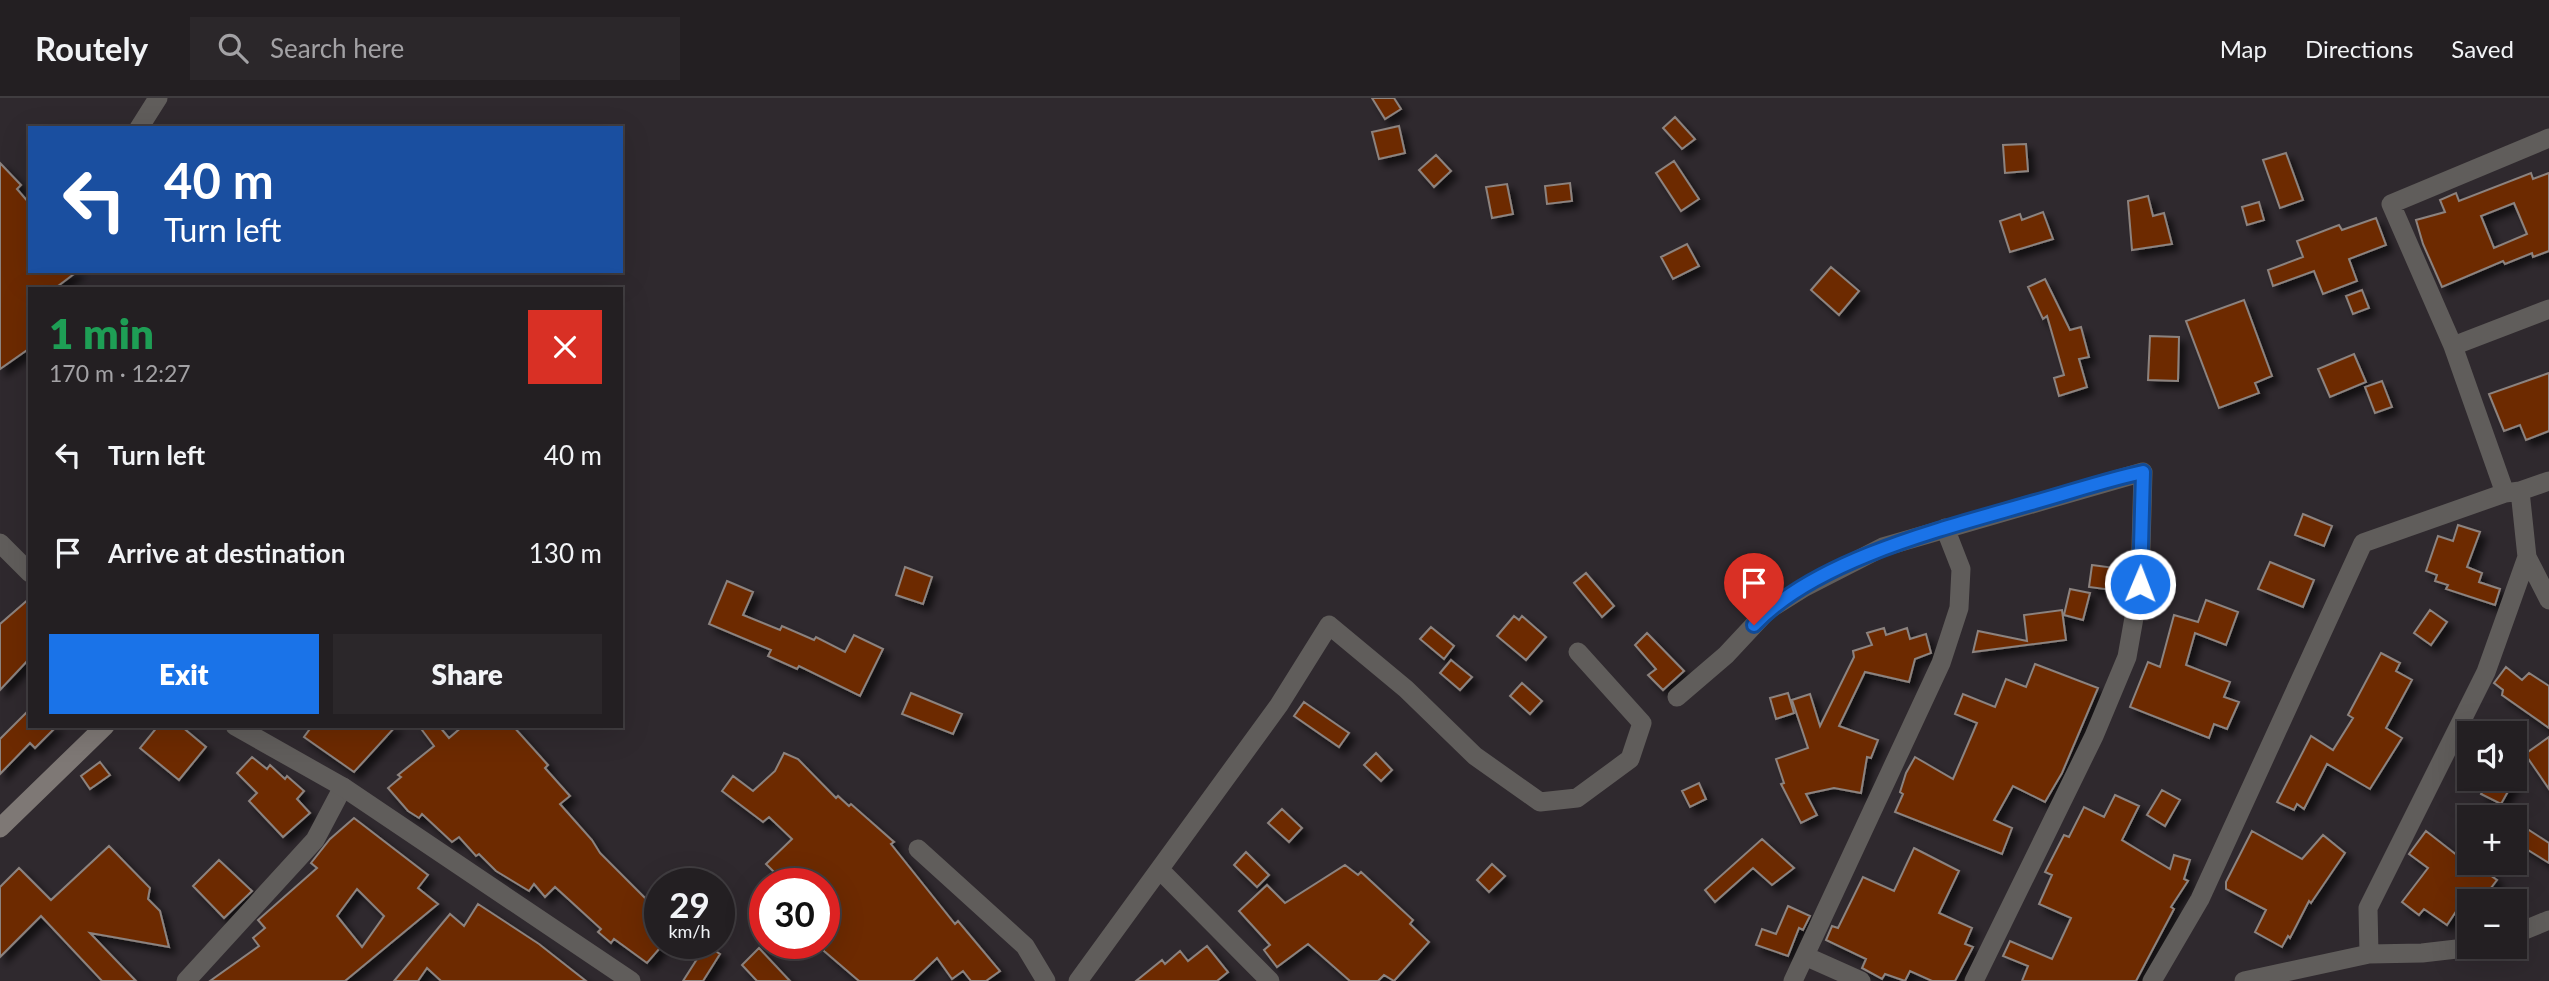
<!DOCTYPE html>
<meta charset="utf-8">
<style>
:root{--surface:#231f22;--page:#2b272a;--text:#f1f3f6;--muted:#a3a2a5;--line:#403d40;--accent:#1a73e8}
body{margin:0;font-family:Lato,sans-serif;background:var(--page);color:var(--text);height:100vh;display:flex;flex-direction:column;font-size:26px;white-space:nowrap}
*{box-sizing:border-box;margin:0}
p{font-size:23px;color:var(--muted)}
.icon{flex:none;width:38px;height:38px;fill:none;stroke:currentColor;stroke-width:2;stroke-linecap:round;stroke-linejoin:round}
.map{position:relative;flex:1;overflow:hidden}
.panel{position:absolute;left:28px;top:189px;width:595px;height:441px;display:flex;flex-direction:column;background:var(--surface);border-radius:0px;box-shadow:0 7px 28px #0002,0 0 0 2px var(--line)}
.panel>*{flex:none}
.banner{position:absolute;left:28px;top:28px;width:595px;height:147px;border-radius:0px;box-shadow:0 7px 28px #0002,0 0 0 2px var(--line);background:#1a4fa0;color:#fff;overflow:hidden}
.tools{position:absolute;left:2457px;top:623px;display:grid;gap:14px}
.tools a{display:grid;place-items:center;width:70px;height:70px;border-radius:0px;background:var(--surface);box-shadow:0 7px 28px #0002,0 0 0 2px var(--line);font-size:35px}
.speed{position:absolute;left:644px;top:770px;display:flex;gap:14px;font-size:35px;font-weight:700;text-align:center}
.speed>*{display:grid;place-content:center;width:91px;height:91px;border-radius:50%;background:var(--surface);box-shadow:0 7px 28px #0002,0 0 0 2px var(--line);line-height:1}
.speed small{font-size:18px;font-weight:400}
.speed .limit{border:10px solid #d22;background:#fff;color:#111}
.pin{position:absolute;display:grid;place-items:center;width:60px;height:60px;color:#fff;margin:-72px -30px;border-radius:50% 50% 50% 0;rotate:-45deg;box-shadow:0 0 7px #0007}
.pin .icon{rotate:45deg}
.me{position:absolute;width:77px;margin:-38px;rotate:1deg;stroke-linejoin:round;filter:drop-shadow(0 0 5px #0008)}
.turn{display:flex;align-items:center;gap:24px;height:147px;padding:0 21px;font-size:32px}
.turn .icon{width:91px;height:91px;stroke-width:2.5}
.turn b{display:block;font-size:49px;line-height:60px}
.round{display:grid;place-items:center;flex:none;width:74px;height:74px;border-radius:0px;background:var(--page)}
.summary{display:flex;align-items:center;justify-content:space-between;height:119px;padding:0 21px}
h1{font-size:42px;font-weight:800;line-height:52px;color:#1e9e55}
.cta{display:flex;gap:14px;margin-top:auto;padding:14px 21px}
.cta a{flex:1;height:80px;border-radius:0px;background:var(--accent);color:#fff;font-size:28px;font-weight:800;line-height:80px;text-align:center}
.cta a+a{background:var(--page);color:var(--text)}
ul{padding:0;list-style:none}
li{display:flex;align-items:center;gap:21px;height:98px;padding:0 21px}
li div{flex:1}
li b{display:block;font-size:26px}
li em{font-style:normal}
header{display:flex;align-items:center;gap:42px;box-sizing:border-box;height:98px;padding:0 35px;background:var(--surface);border-bottom:2px solid var(--line)}
header strong{font-size:33px}
nav{display:flex;gap:38px;margin-inline-start:auto;font-size:24px}
.search{width:490px;height:63px;background:var(--page);display:flex;align-items:center;gap:18px;box-sizing:border-box;padding:0 24px;border-radius:0px;color:var(--muted);font-size:26px}
.map>svg:first-child{display:block}
.building{fill:#6d2c05;stroke:#8c837f;stroke-width:2;fill-rule:evenodd;filter:url(#shadow)}
.lines{fill:none;stroke-linecap:round;stroke-linejoin:round}
.minor{stroke:#605d5b;stroke-width:19}
.tertiary{stroke:#605d5b;stroke-width:19}
.secondary{stroke:#7e7875;stroke-width:19}
.route-casing{stroke:#114b97;stroke-width:18}
.route{stroke:#1a73e8;stroke-width:12}
</style>
<header>
<strong>Routely</strong>
<div class="search"><svg class="icon" aria-label="search" viewBox="0 0 24 24"><circle cx="10" cy="10" r="6"/><path d="M15 15l6 6"/></svg>Search here</div>
<nav><a>Map</a><a>Directions</a><a>Saved</a></nav>
</header>
<div class="map">
<svg width="2549" height="883" viewBox="0 0 2549 883">
<defs>
<filter id="shadow"><feDropShadow dx="6" dy="6" stdDeviation="3.5" flood-color="#0009"/></filter>
</defs>
<rect width="100%" height="100%" fill="#2f292e"/>
<path class="building" d="M1372 0H1394L1401 11 1385 21Z
M1675 19 1695 41 1682 51 1663 30Z
M1399 28 1405 55 1379 61 1372 34Z
M2026 46 2028 73 2005 75 2003 47Z
M2286 55 2303 102 2280 110 2263 62Z
M1436 57 1451 73 1434 89 1419 72Z
M1674 63 1699 101 1681 113 1656 75Z
M0 65 21 87 17 91 30 106V173H78L54 191H30V250L0 271Z
M2531 75 2533 81 2549 75V153L2533 159 2532 155 2505 166 2503 163 2442 189 2423 146 2416 122 2445 114 2440 102 2456 95 2459 103ZM2514 105 2527 136 2494 150 2481 118Z
M1570 85 1572 103 1547 106 1545 88Z
M1507 86 1513 116 1492 120 1486 89Z
M2148 98 2153 118 2164 115 2172 146 2132 152 2128 103Z
M2259 104 2264 122 2247 127 2242 109Z
M2043 114 2053 141 2010 154 2000 123 2020 116 2022 122Z
M2376 120 2386 147 2349 161 2357 183 2323 196 2314 173 2273 188 2268 172 2303 159 2297 143 2339 127 2342 132Z
M1687 146 1699 168 1673 181 1661 159Z
M1831 169 1859 193 1839 217 1811 192Z
M2045 181 2070 232 2081 229 2089 259 2079 261 2087 289 2059 298 2054 280 2064 277 2047 218 2043 221 2028 189Z
M2362 192 2369 210 2353 216 2346 198Z
M2244 202 2272 278 2255 285 2259 295 2219 310 2186 223Z
M2150 238 2179 239 2178 283 2148 282Z
M2354 256 2366 284 2330 299 2318 271Z
M2549 275V333L2526 342 2520 327 2504 333 2489 296Z
M2382 283 2392 309 2375 315 2365 289Z
M2303 416 2332 428 2324 448 2295 437Z
M2458 427 2480 434 2467 469 2482 475 2479 484 2500 491 2495 507 2446 491 2448 487 2435 483 2437 477 2426 473 2438 438 2453 443Z
M2270 464 2314 482 2303 509 2258 491Z
M2092 467 2115 470 2112 492 2089 489Z
M905 469 932 479 923 506 896 497Z
M1586 475 1614 508 1602 519 1574 485Z
M727 483 753 494 743 517 780 532 782 528 814 542 816 539 845 554 854 537 883 551 860 598 799 568 797 571 768 558 771 552 709 526Z
M2070 491 2090 495 2083 522 2064 517Z
M30 500V560L0 592V526Z
M2206 502 2238 514 2226 547 2195 535 2186 567 2230 584 2224 599 2239 604 2227 631 2214 626 2209 640 2130 609 2148 564 2160 569 2174 517 2198 524Z
M2062 512 2066 542 1973 554 1978 533 2027 543 2024 517Z
M2430 512 2447 524 2431 547 2414 535Z
M1514 518 1519 522 1522 518 1546 539 1526 562 1497 538Z
M1431 529 1454 548 1444 561 1420 541Z
M1884 530 1886 537 1907 530 1910 541 1926 536 1931 555 1915 561 1909 584 1865 574 1839 628 1878 642 1871 660 1867 659 1861 695 1834 690 1806 696 1817 717 1801 725 1781 686 1784 685 1776 661 1808 650 1792 602 1810 596 1820 628 1854 559 1853 553 1872 547 1867 535Z
M1647 535 1684 573 1663 592 1648 577 1656 571 1635 547Z
M2381 555 2400 565 2396 573 2412 582 2386 630 2402 640 2370 691 2327 666 2304 711 2297 706 2294 712 2277 704 2311 638 2333 652 2353 620 2348 617Z
M1451 562 1472 579 1460 592 1440 575Z
M2035 566 2098 590 2062 675 2045 704 2013 688 1994 722 2012 730 2002 756 1895 714 1903 696 1900 694 1906 675 1915 659 1953 681 1977 625 1955 616 1963 596 1995 609 2006 581 2026 589Z
M2506 569 2522 582 2529 575 2549 588V630L2502 597 2503 592 2494 585Z
M1522 585 1542 603 1530 616 1510 598Z
M911 595 962 616 953 636 902 616Z
M1788 595 1794 615 1776 621 1770 600Z
M1304 604 1349 635 1339 649 1294 618Z
M30 611V628H57L35 650 30 645 0 676V641Z
M158 628H181L206 649 179 682 140 650Z
M312 628H396L354 674 304 639Z
M419 628H439L449 640 463 628H513L548 667 545 670 570 698 560 706 592 742 600 755 646 801 648 796 660 806V850L647 865 614 841 611 845 598 834 601 831 555 789 545 799 534 786 529 793 496 773 479 756 476 758 459 739 452 744 422 716 419 720 408 713 388 690 401 679 398 677 434 648Z
M2549 639V691L2525 656Z
M784 655 798 661 836 700 838 698 849 708 851 706 894 744 891 746 955 826 958 823 1000 873 986 883H971L963 873 952 881 937 860 913 883H859L824 853V786H786L766 766 792 741 769 719 763 724 722 693 733 678 753 693 775 673Z
M1376 655 1392 672 1381 683 1364 667Z
M252 659 267 671 270 667 285 681 287 678 304 693 297 701 310 715 283 739 249 703 257 695 237 675Z
M100 664 110 677 90 691 81 678Z
M2489 681H2515L2501 706 2481 696Z
M1699 685 1706 701 1690 709 1682 693Z
M2162 692 2180 702 2165 728 2147 717Z
M2115 697 2139 708 2122 742 2170 771 2174 757 2190 762 2184 781 2188 783 2171 809 2174 811 2136 883H2022L2028 868 2003 858 2010 843 2052 861 2071 820 2039 806 2052 777 2045 774 2064 737 2069 739 2084 709 2104 719Z
M1282 711 1302 730 1289 744 1268 725Z
M354 720 428 777 418 790 438 806 345 883H210L259 848 253 840 265 830 258 822 317 770 311 765 330 741ZM357 791 384 818 362 849 337 818Z
M2515 723 2549 745V765L2515 744Z
M2252 733 2302 761 2323 737 2345 755 2311 805 2309 803 2290 840 2288 838 2282 849 2255 834 2266 812 2226 791V784Z
M2426 733 2467 765H2493L2487 775 2497 782 2481 803H2463L2447 827 2424 811 2419 817 2402 804 2428 770 2409 756Z
M1762 741 1794 770 1772 787 1753 770 1715 804 1705 792Z
M109 748 150 790 148 801 160 813 169 849 90 835 136 883H102L41 818 0 859V789L19 770 51 802Z
M1914 750 1959 773 1939 815 1972 830 1965 846 1973 849 1955 883H1932L1910 873 1905 883 1885 876 1882 881 1862 870 1866 861 1826 842 1832 828 1838 830 1863 779 1894 793Z
M1246 754 1269 777 1257 789 1234 767Z
M219 762 252 793 224 820 193 788Z
M1492 766 1505 778 1489 794 1477 782Z
M1345 767 1358 777 1361 774 1413 822 1410 826 1429 844 1394 883 1384 877 1378 883H1350L1308 846 1277 869 1264 852 1270 847 1239 813 1267 787 1285 805Z
M478 806 539 846 586 883H441L427 870 418 883H394L450 816 464 828Z
M1788 808 1810 818 1803 832 1799 830 1788 858 1756 847 1762 831 1776 836Z
M706 847 720 856 703 883H683Z
M1207 848 1228 874 1217 883H1136L1162 862 1165 866 1180 853 1188 863Z
M759 850 790 883H757L742 867Z"/>
<g class="lines">
<path class="minor" d="M139 30 158 0
M2453 248 2549 211
M2520 393 2549 383
M2505 395 2453 248 2391 106 2549 40
M1677 599 1726 557 1768 512 1805 489 1883 449 2143 374 2140 486 2127 559 2094 638 1974 883
M918 751 1025 848 1046 883
M1161 773 1270 883
M2515 836 2549 822
M2369 856 2368 810 2486 574 2527 459 2549 502
M1805 858 1861 883
M186 883 315 742 343 689
M1078 883 1279 607 1329 527 1406 591 1475 658 1540 704 1577 700 1630 661 1642 625 1578 554
M1793 883 1941 565 1959 510 1961 471 1945 430
M2152 883 2200 801 2363 445 2505 395 2520 393 2527 459
M2244 883 2369 856 2422 855 2474 849"/>
<path class="tertiary" d="M0 445 30 475
M235 628 343 689 631 883"/>
<path class="secondary" d="M0 730 105 628"/>
</g>
<g class="lines">
<defs>
<path id="route" d="M1754 527C1817 460 1949 429 2035 404 2071 394 2106 382 2143 374L2140 486"/>
</defs>
<use href="#route" class="route-casing"/>
<use href="#route" class="route"/>
</g>
</svg>
<div class="tools">
<a><svg class="icon" aria-label="sound" viewBox="0 0 24 24"><path d="M4 9h4l5-4v14l-5-4H4zM17 9q2 3 0 6"/></svg></a>
<a>+</a>
<a>−</a>
</div>
<div class="speed"><div>29<small>km/h</small></div><div class="limit">30</div></div>
<div class="pin" style="left:1754px;top:527px;background:#d93025"><svg class="icon" aria-label="arrive" viewBox="0 0 24 24"><path d="M6 21V4h12l-3 4 3 4H6"/></svg></div>
<svg class="me" style="left:2140px;top:486px" viewBox="-20 -20 40 40"><circle r="17" fill="#1a73e8" stroke="#fff" stroke-width="3"/><path d="M0-11L8 9 0 5-8 9z" fill="#fff"/></svg>
<div class="banner">
<div class="turn"><svg class="icon" aria-label="left" viewBox="0 0 24 24"><path d="M17 20v-9H6M10 6l-5 5 5 5"/></svg><div><b>40 m</b>Turn left</div></div>
</div>
<section class="panel">
<div class="summary"><div><h1>1 min</h1><p>170 m · 12:27</p></div><a class="round" style="background:#d93025;color:#fff"><svg class="icon" aria-label="close" viewBox="0 0 24 24"><path d="M6 6l12 12M18 6L6 18"/></svg></a></div>
<ul>
<li><svg class="icon" aria-label="left" viewBox="0 0 24 24"><path d="M17 20v-9H6M10 6l-5 5 5 5"/></svg><div><b>Turn left</b></div><em>40 m</em></li>
<li><svg class="icon" aria-label="arrive" viewBox="0 0 24 24"><path d="M6 21V4h12l-3 4 3 4H6"/></svg><div><b>Arrive at destination</b></div><em>130 m</em></li>
</ul>
<div class="cta"><a>Exit</a><a>Share</a></div>
</section>
</div>
